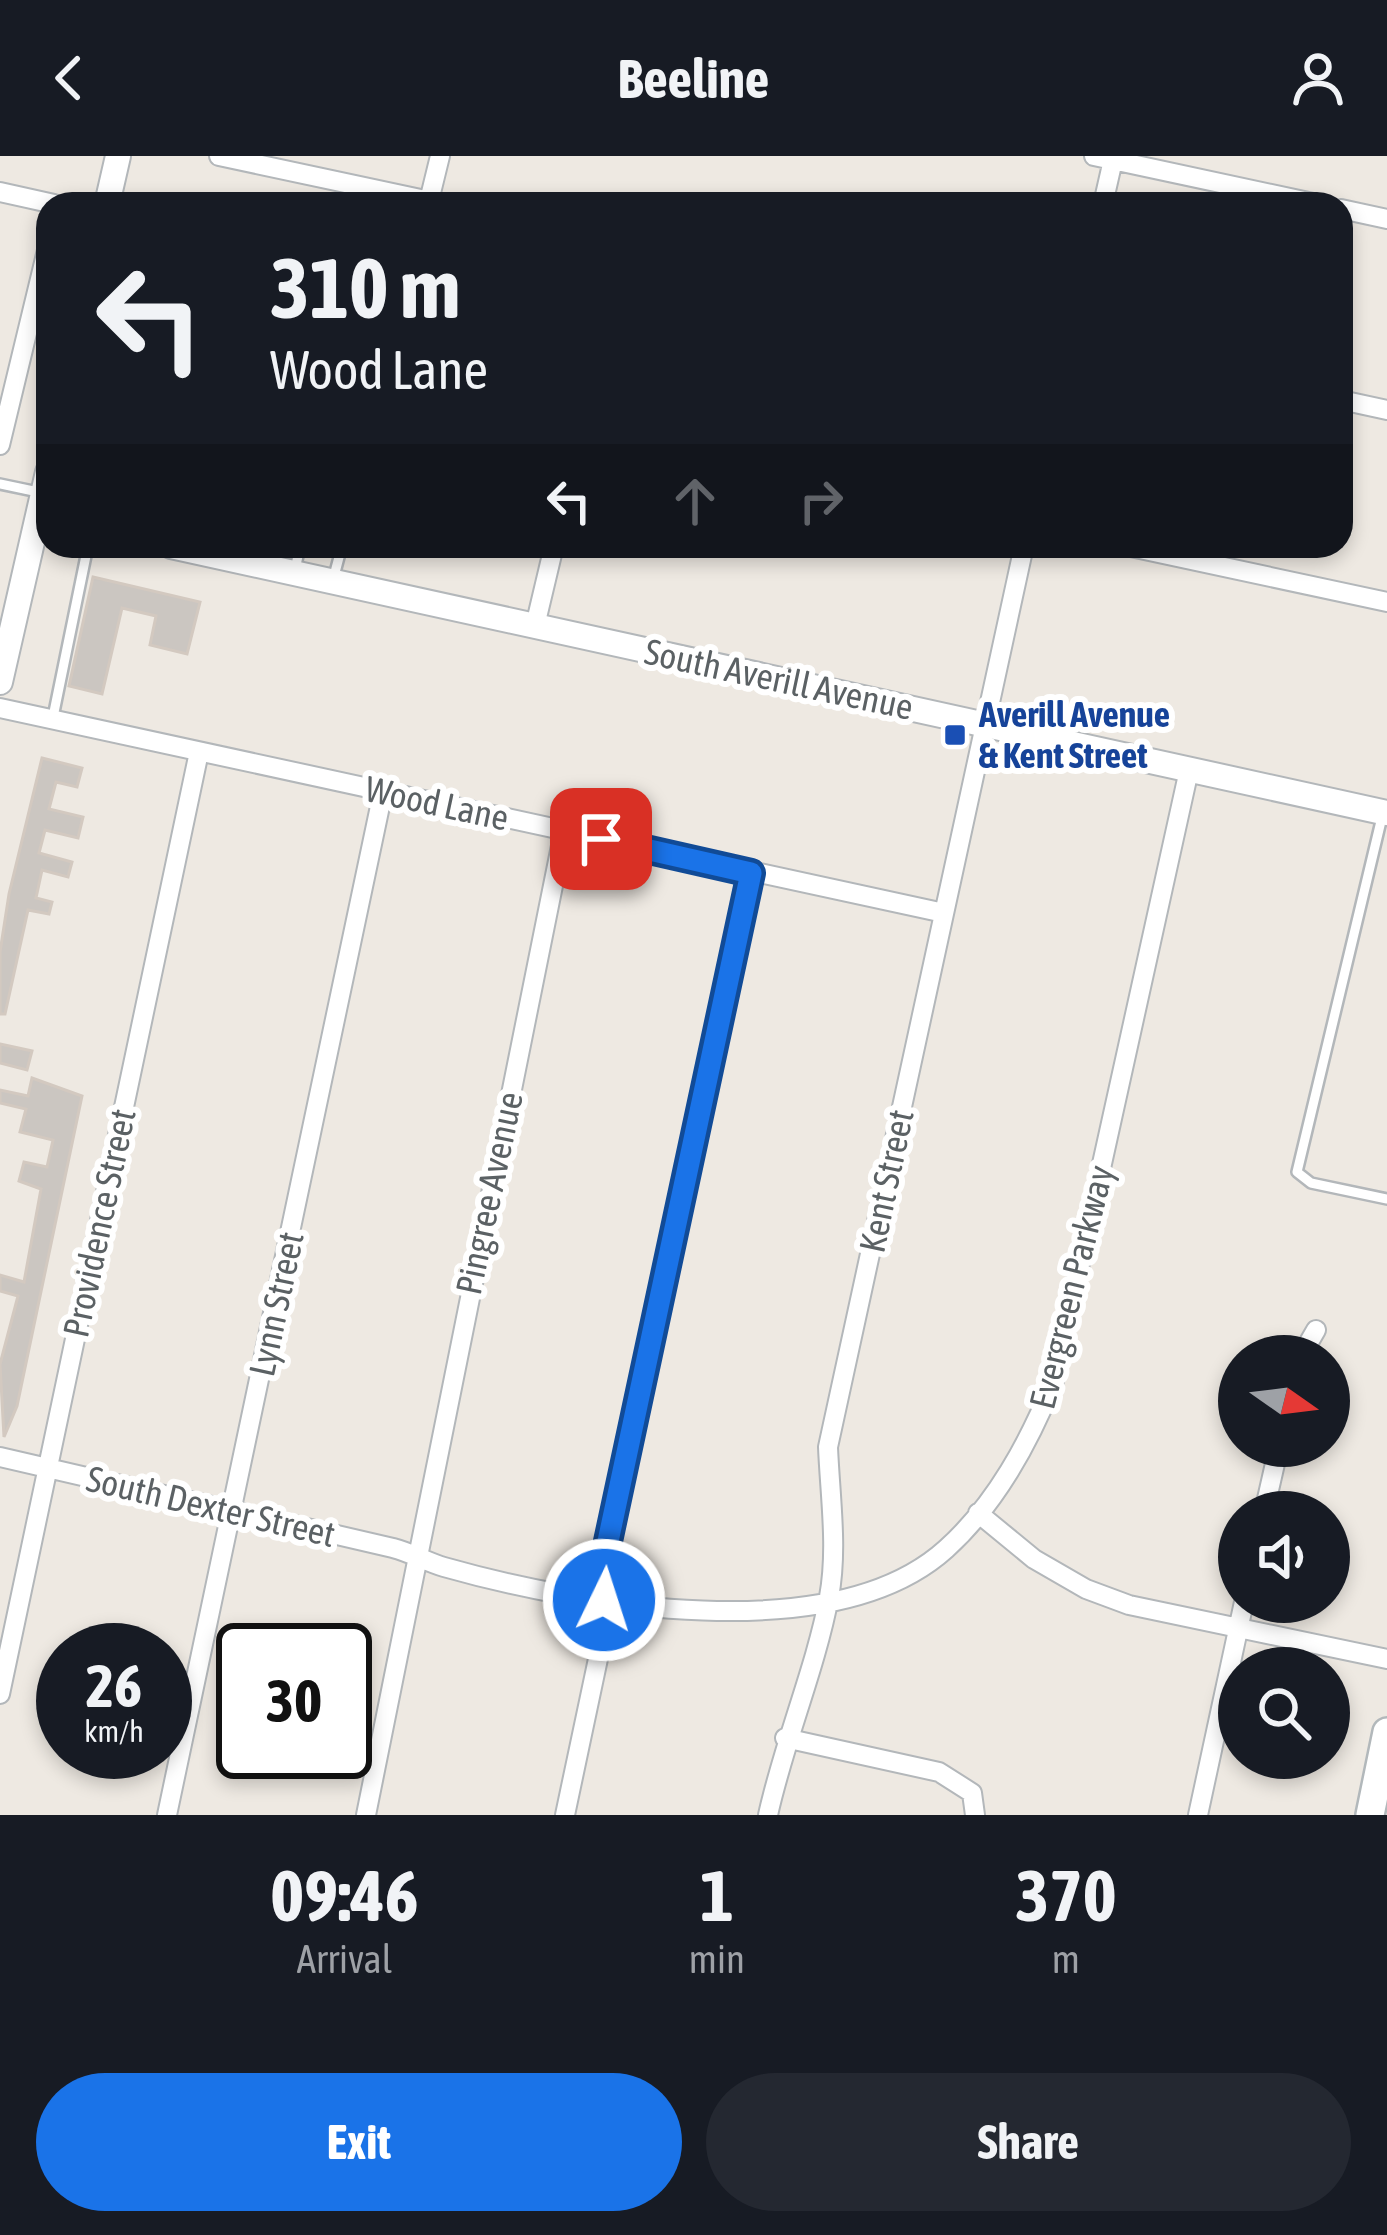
<!DOCTYPE html>
<style>
:root{--surface:#171b24;--page:#242831;--text:#f1f3f6;--muted:#9ea1a6;--accent:#1a73e8}
body{margin:0;font-family:"Asap Condensed",sans-serif;background:var(--page);color:var(--text);height:100vh;display:flex;flex-direction:column;font-size:45px;white-space:nowrap}
*{box-sizing:border-box;margin:0}
p{font-size:39px;color:var(--muted)}
.icon{flex:none;width:66px;height:66px;fill:none;stroke:currentColor;stroke-width:2;stroke-linecap:round;stroke-linejoin:round}
.map{position:relative;height:1659px;overflow:hidden}
.panel{display:flex;flex-direction:column;background:var(--surface);flex:1}
.panel>*{flex:none}
.hud{position:absolute;left:36px;top:36px;width:1317px;height:366px;border-radius:36px;box-shadow:0 6px 18px #0003;background:#171b24;color:var(--text);overflow:hidden}
.needle{width:78px;rotate:104deg}
.tools{position:absolute;left:1218px;top:1179px;display:grid;gap:24px}
.tools a{display:grid;place-items:center;width:132px;height:132px;border-radius:50%;background:var(--surface);box-shadow:0 6px 18px #0003;font-size:60px}
.speed{position:absolute;left:36px;top:1467px;display:flex;gap:24px;font-size:60px;font-weight:700;text-align:center}
.speed>*{display:grid;place-content:center;width:156px;height:156px;border-radius:50%;background:var(--surface);box-shadow:0 6px 18px #0003;line-height:1}
.speed small{font-size:30px;font-weight:400}
.speed .limit{border:6px solid #111;border-radius:18px;background:#fff;color:#111}
.pin{position:absolute;display:grid;place-items:center;width:102px;height:102px;color:#fff;margin:-51px;border-radius:24px;box-shadow:0 6px 18px #0006}
.me{position:absolute;width:132px;margin:-66px;rotate:4deg;stroke-linejoin:round;filter:drop-shadow(0 0 9px #0008)}
.turn{display:flex;align-items:center;gap:42px;height:252px;padding:0 36px;font-size:54px}
.turn .icon{width:156px;height:156px;stroke-width:2.5}
.turn b{display:block;font-size:84px;line-height:102px}
.lanes{display:flex;align-items:center;height:114px;padding:0 36px;background:#0003;justify-content:center;gap:60px;direction:ltr}
.lanes .off{opacity:.35}
.eta{display:flex;justify-content:space-evenly;align-items:center;height:204px;text-align:center}
.eta b{font-size:72px;font-weight:700;line-height:84px}
.cta{display:flex;gap:24px;margin-top:auto;padding:24px 36px}
.cta a{flex:1;height:138px;border-radius:72px;background:var(--accent);color:#fff;font-size:48px;font-weight:700;line-height:138px;text-align:center}
.cta a+a{background:var(--page);color:var(--text)}
header{display:flex;justify-content:space-between;align-items:center;height:156px;padding:0 36px;background:var(--surface);font-size:54px;font-weight:700}
.map>svg:first-child{display:block}
.building{fill:#cbc6c1;stroke:#d3c9c0;stroke-width:3}
.lines{fill:none;stroke-linecap:round;stroke-linejoin:round}
.service-casing{stroke:#b3b7ba;stroke-width:14}
.minor-casing{stroke:#b3b7ba;stroke-width:22}
.tertiary-casing{stroke:#b3b7ba;stroke-width:28}
.secondary-casing{stroke:#b2b8bb;stroke-width:32}
.service{stroke:#fff;stroke-width:9}
.minor{stroke:#fff;stroke-width:18}
.tertiary{stroke:#fff;stroke-width:24}
.secondary{stroke:#fff;stroke-width:27}
.route-casing{stroke:#114b97;stroke-width:30}
.route{stroke:#1a73e8;stroke-width:21}
.transit-dot{fill:#1a4fb4;stroke:#fff;stroke-width:4.5}
.labels{text-anchor:middle;stroke-width:12;stroke-linejoin:round;paint-order:stroke}
.street-label{font-size:36px;fill:#5b6164;stroke:#fff}
.transit-label{font-size:36px;font-weight:bold;fill:#164399;stroke:#fff;text-anchor:start}
</style>
<header><svg class="icon" aria-label="back" viewBox="0 0 24 24"><path d="M15 5l-7 7 7 7"/></svg>Beeline<svg class="icon" aria-label="person" viewBox="0 0 24 24"><circle cx="12" cy="8" r="4"/><path d="M4 21q1-7 8-7t8 7"/></svg></header>
<div class="map">
<svg width="1387" height="1659" viewBox="0 0 1387 1659">
<rect width="100%" height="100%" fill="#eee9e2"/>
<path class="building" d="M93 421 200 446 187 498 150 489 156 460 122 452 102 538 69 530Z
M42 602 82 612 77 631 56 626 49 653 83 661 78 682 45 674 39 697 72 706 68 721 42 714 36 742 52 746 49 758 28 754 5 858H0V796L9 738Z
M0 888 32 895 27 914 0 907Z
M32 922 82 940 17 1250 4 1281 0 1208 18 1140 0 1135V1119L24 1126 41 1033 19 1025 24 1006 47 1011 53 984 20 976 26 953 0 947V934L28 940Z"/>
<g class="lines">
<defs>
<path id="service" d="M0 328 43 337
M295 414 300 390
M334 420 342 390
M53 561 88 390
M1382 661 1297 1016 1311 1027 1387 1043"/>
<path id="minor" d="M219 0 444 48
M1094 0 1318 48
M0 36 54 48
M429 45 440 0
M1103 48 1113 4
M1341 53 1387 63
M1341 244 1387 254
M0 289 48 90
M1126 390 1387 446
M535 470 554 390
M0 552 944 757
M1301 1200 1316 1174
M0 1301 393 1392C412 1397 427 1406 444 1411 578 1449 833 1495 946 1393 996 1348 1029 1286 1054 1225L1189 614
M1264 1356 1279 1290
M978 1357 1034 1403 1086 1433 1129 1449 1387 1503
M0 1538 199 596
M785 1582 939 1616 972 1637 975 1659
M167 1659 383 636
M366 1659 564 675
M565 1659 606 1465 601 1418 751 717
M768 1659C784 1586 816 1511 829 1441 838 1393 830 1340 828 1291L1024 390
M1198 1659 1244 1446"/>
<path id="tertiary" d="M107 48 118 0
M171 390 1387 657
M0 526 48 316"/>
<path id="secondary" d="M1370 1659 1387 1576"/>
</defs>
<use href="#service" class="service-casing"/>
<use href="#minor" class="minor-casing"/>
<use href="#tertiary" class="tertiary-casing"/>
<use href="#secondary" class="secondary-casing"/>
<use href="#service" class="service"/>
<use href="#minor" class="minor"/>
<use href="#tertiary" class="tertiary"/>
<use href="#secondary" class="secondary"/>
</g>
<g class="lines">
<defs>
<path id="route" d="M601 683 751 717 601 1418 604 1444"/>
</defs>
<use href="#route" class="route-casing"/>
<use href="#route" class="route"/>
</g>
<rect class="transit-dot" x="943" y="567" width="24" height="24" rx="6"/>
<g class="labels">
<g class="street-label">
<text transform="translate(779 523) rotate(12)" y="13">South Averill Avenue</text>
<text transform="translate(437 647) rotate(12)" y="13">Wood Lane</text>
<text transform="translate(886 1025) rotate(-78)" y="13">Kent Street</text>
<text transform="translate(489 1037) rotate(-78)" y="13">Pingree Avenue</text>
<text transform="translate(99 1067) rotate(-78)" y="13">Providence Street</text>
<text transform="translate(1071 1131) rotate(-76)" y="13">Evergreen Parkway</text>
<text transform="translate(276 1148) rotate(-78)" y="13">Lynn Street</text>
<text transform="translate(211 1350) rotate(13)" y="13">South Dexter Street</text>
</g>
<g class="transit-label">
<text x="979" y="571">Averill Avenue<tspan x="979" dy="41">&amp; Kent Street</tspan></text>
</g>
</g>
</svg>
<div class="tools">
<a><svg class="needle" viewBox="-14 -14 28 28"><path d="M0-13l5 13h-10z" fill="#e53935"/><path d="M0 13l5-13h-10z" fill="#9ea1a6"/></svg></a>
<a><svg class="icon" aria-label="sound" viewBox="0 0 24 24"><path d="M4 9h4l5-4v14l-5-4H4zM17 9q2 3 0 6"/></svg></a>
<a><svg class="icon" aria-label="search" viewBox="0 0 24 24"><circle cx="10" cy="10" r="6"/><path d="M15 15l6 6"/></svg></a>
</div>
<div class="speed"><div>26<small>km/h</small></div><div class="limit">30</div></div>
<div class="pin" style="left:601px;top:683px;background:#d93025"><svg class="icon" aria-label="arrive" viewBox="0 0 24 24"><path d="M6 21V4h12l-3 4 3 4H6"/></svg></div>
<svg class="me" style="left:604px;top:1444px" viewBox="-20 -20 40 40"><circle r="17" fill="#1a73e8" stroke="#fff" stroke-width="3"/><path d="M0-11L8 9 0 5-8 9z" fill="#fff"/></svg>
<div class="hud">
<div class="turn"><svg class="icon" aria-label="left" viewBox="0 0 24 24"><path d="M17 20v-9H6M10 6l-5 5 5 5"/></svg><div><b>310 m</b>Wood Lane</div></div>
<div class="lanes"><svg class="icon" aria-label="left" viewBox="0 0 24 24"><path d="M17 20v-9H6M10 6l-5 5 5 5"/></svg><svg class="icon off" aria-label="ahead" viewBox="0 0 24 24"><path d="M12 20V5M6 11l6-6 6 6"/></svg><svg class="icon off" aria-label="right" viewBox="0 0 24 24"><path d="M7 20v-9h11M14 6l5 5-5 5"/></svg></div>
</div>
</div>
<section class="panel">
<div class="eta">
<div><b>09:46</b><p>Arrival</p></div>
<div><b>1</b><p>min</p></div>
<div><b>370</b><p>m</p></div>
</div>
<div class="cta"><a>Exit</a><a>Share</a></div>
</section>
